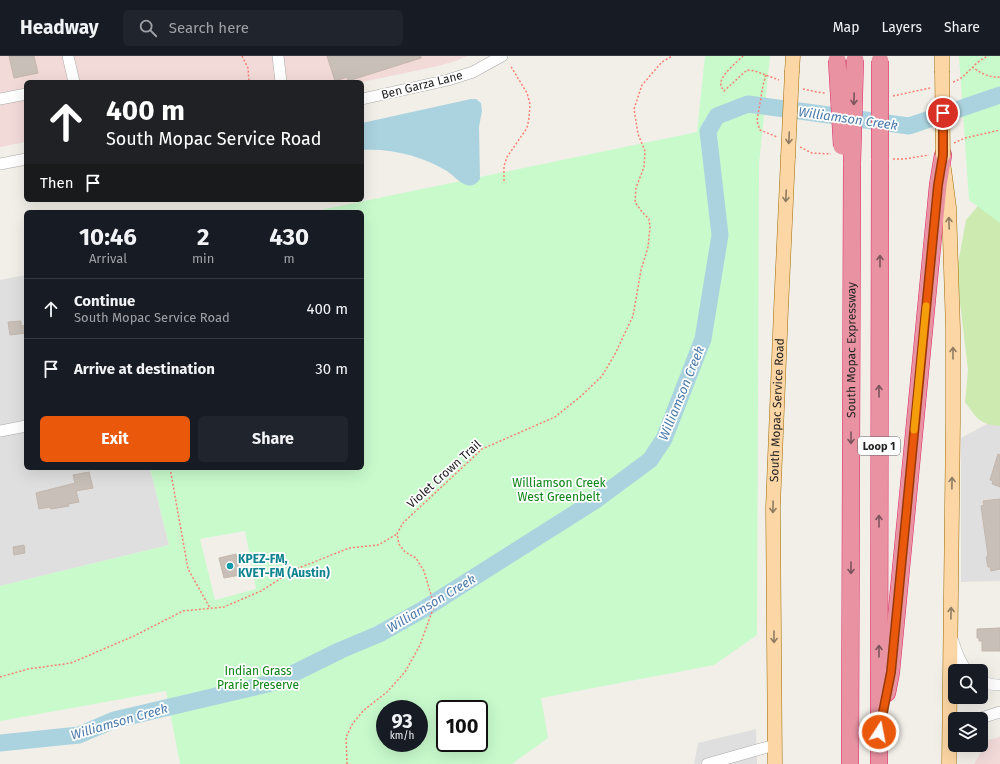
<!DOCTYPE html>
<style>
:root{--surface:#171b24;--page:#20242c;--text:#f1f3f6;--muted:#9ea1a6;--line:#363941;--accent:#ea580c}
body{margin:0;font-family:"Fira Sans",sans-serif;background:var(--page);color:var(--text);height:100vh;display:flex;flex-direction:column;font-size:15px;white-space:nowrap}
*{box-sizing:border-box;margin:0}
p{font-size:13px;color:var(--muted)}
.icon{flex:none;width:22px;height:22px;fill:none;stroke:currentColor;stroke-width:2;stroke-linecap:round;stroke-linejoin:round}
.map{position:relative;flex:1;overflow:hidden}
.panel{position:absolute;left:24px;top:154px;width:340px;height:260px;display:flex;flex-direction:column;background:var(--surface);border-radius:6px;box-shadow:0 4px 16px #0002}
.panel>*{flex:none}
.hud{position:absolute;left:24px;top:24px;width:340px;height:122px;border-radius:6px;box-shadow:0 4px 16px #0002;background:#202124;color:#fff;overflow:hidden}
.fabs{position:absolute;left:948px;top:608px;display:grid;gap:8px}
.fabs a{display:grid;place-items:center;width:40px;height:40px;border-radius:6px;background:var(--surface);box-shadow:0 4px 16px #0002;font-size:20px}
.speed{position:absolute;left:376px;top:644px;display:flex;gap:8px;font-size:20px;font-weight:700;text-align:center}
.speed>*{display:grid;place-content:center;width:52px;height:52px;border-radius:50%;background:var(--surface);box-shadow:0 4px 16px #0002;line-height:1}
.speed small{font-size:10px;font-weight:400}
.speed .limit{border:2px solid #111;border-radius:6px;background:#fff;color:#111}
.pin{position:absolute;display:grid;place-items:center;width:34px;height:34px;color:#fff;margin:-17px;border:2px solid #fff;border-radius:50%;box-shadow:0 1px 4px #0007}
.me{position:absolute;width:44px;margin:-22px;rotate:11deg;stroke-linejoin:round;filter:drop-shadow(0 0 3px #0008)}
.turn{display:flex;align-items:center;gap:14px;height:84px;padding:0 16px;font-size:18px}
.turn .icon{width:52px;height:52px;stroke-width:2.5}
.turn b{display:block;font-size:28px;line-height:34px}
.then{display:flex;align-items:center;height:38px;padding:0 16px;background:#0003;gap:8px;font-size:15px}
.eta{display:flex;justify-content:space-evenly;align-items:center;height:68px;text-align:center}
.eta b{font-size:24px;font-weight:700;line-height:28px}
.primary-button{display:flex;gap:8px;margin-top:auto;padding:8px 16px}
.primary-button a{flex:1;height:46px;border-radius:6px;background:var(--accent);color:#fff;font-size:16px;font-weight:700;line-height:46px;text-align:center}
.primary-button a+a{background:var(--page);color:var(--text)}
ul{padding:0;list-style:none}
li{display:flex;align-items:center;gap:12px;height:60px;padding:0 16px;border-top:1px solid var(--line)}
li div{flex:1}
li b{display:block;font-size:15px}
li em{font-style:normal}
header{display:flex;align-items:center;gap:24px;box-sizing:border-box;height:56px;padding:0 20px;background:var(--surface);border-bottom:1px solid var(--line)}
header strong{font-size:19px}
nav{display:flex;gap:22px;margin-inline-start:auto;font-size:14px}
.search{width:280px;height:36px;background:var(--page);display:flex;align-items:center;gap:10px;box-sizing:border-box;padding:0 14px;border-radius:6px;color:var(--muted);font-size:15px}
.map>svg:first-child{display:block}
.residential{fill:#e0dfdf}
.commercial{fill:#f2dad9}
.grass{fill:#cdebb0}
.park{fill:#c8facc;fill-rule:evenodd}
.water{fill:#aad3df}
.lines{fill:none;stroke-linecap:round;stroke-linejoin:round}
.river{stroke:#aad3df;stroke-width:17}
.building{fill:#c7bfb8;stroke:#c4b6ab}
.minor-casing{stroke:#a9a9a9;stroke-width:12}
.major-casing{stroke:#a06b00;stroke-width:15}
.highway-casing{stroke:#dc2a67;stroke-width:18}
.path{stroke:#fa8072;stroke-width:1.5;stroke-dasharray:2 2;stroke-linecap:butt}
.minor{stroke:#fff;stroke-width:11}
.major{stroke:#fcd6a4;stroke-width:14}
.highway{stroke:#e892a2;stroke-width:17}
.major-bridge-casing{stroke:#a06b00;stroke-width:15;stroke-linecap:butt}
.highway-bridge-casing{stroke:#dc2a67;stroke-width:18;stroke-linecap:butt}
.major-bridge{stroke:#fcd6a4;stroke-width:14}
.highway-bridge{stroke:#e892a2;stroke-width:17}
.oneway{stroke:#7b545c}
.oneway2{stroke:#8f7c63}
.route-casing{stroke:#983908;stroke-width:10}
.route{stroke:#ea580c;stroke-width:7}
.slow{stroke:#f59e0b;stroke-width:7}
.culture-dot{fill:#0f9aa8;stroke:#fff;stroke-width:1.5}
.labels{text-anchor:middle;stroke-width:3.5;stroke-linejoin:round;paint-order:stroke}
.shield{fill:#fff;stroke:#646464;stroke-width:1}
.shield-label{font-size:11px;font-weight:bold;fill:#222}
.street-label{font-size:12px;fill:#222;stroke:#fff}
.park-label{font-size:12px;fill:#0c8416;stroke:#fff}
.culture-label{font-size:12px;font-weight:bold;fill:#0d838f;stroke:#fff;text-anchor:start}
.water-label{font-size:13px;font-style:italic;fill:#4a7aab;stroke:#fff}
</style>
<header>
<strong>Headway</strong>
<div class="search"><svg class="icon" aria-label="search" viewBox="0 0 24 24"><circle cx="10" cy="10" r="6"/><path d="M15 15l6 6"/></svg>Search here</div>
<nav><a>Map</a><a>Layers</a><a>Share</a></nav>
</header>
<div class="map">
<svg width="1000" height="708" viewBox="0 0 1000 708">
<rect width="100%" height="100%" fill="#f2efe9"/>
<path class="residential" d="M26 219V412H150L169 489 0 530V224Z
M1000 361V525L961 526V382Z
M756 673 757 708H694L698 687Z"/>
<path class="commercial" d="M0 0H467L456 5 438 10 362 26H26V86L0 91Z
M1000 681V708H974L988 684Z"/>
<path class="grass" d="M983 144 1000 149V370C978 368 977 362 965 346L968 314 959 238 957 213 966 164Z"/>
<path class="park" d="M705 0H770L759 108 757 579 714 609 541 642 548 682 512 708H180L166 635 0 665V530L169 489 150 412H362V156H311L697 76ZM245 475 256 533 215 544 200 483ZM385 653H419V687H385ZM445 653H479V687H445Z
M959 0H1000V167L969 144Z"/>
<path class="water" d="M471 43H476L481 47 482 55 479 71 480 123C477 127 473 131 467 129 461 128 453 119 447 115 422 100 391 92 362 94V67Z"/>
<g class="lines">
<path class="river" d="M0 687 79 679 114 664 276 626 341 594 379 578 424 553 596 444 650 404 664 383 703 283 720 179 708 75 717 60 748 48 909 70 1000 39"/>
</g>
<path class="building" d="M9 0H34L38 17 14 22Z
M327 0H421V2L348 25 347 21 335 25Z
M21 265V270L26 269V277L10 279 8 266Z
M998 398 1000 399V431L992 428 993 425 990 424Z
M89 416 93 432 76 435 79 446 68 448 69 450 51 453 50 451 39 453 36 437 75 427 73 419Z
M1000 443V513L991 515 990 511H988L986 501 988 500 981 450 984 449 983 445Z
M24 489 25 497 14 499 13 491Z
M236 498 240 519 224 522 219 502Z
M1000 572V595H982V585H979V582H977V573Z"/>
<g class="lines">
<defs>
<path id="minor" d="M68 0 74 26
M278 0 281 26
M0 43 26 38
M362 43 448 24 473 16 502 0
M0 108 26 103
M0 375 26 370
M953 585C956 596 960 606 967 615
M981 625C987 628 993 629 1000 629
M978 663 1000 656
M707 708 775 689"/>
<g id="major">
<path d="M942 0V15"/>
<path d="M792 15 793 0"/>
<path d="M944 113 949 151 953 273V365L949 708"/>
<path id="s1" d="M775 708 773 451 781 253 788 101"/>
</g>
<g id="highway">
<path d="M887 637 891 616 938 129 943 99"/>
<path id="s2" d="M850 708 852 107"/>
<path d="M879 708 880 103"/>
</g>
</defs>
<use href="#minor" class="minor-casing"/>
<use href="#major" class="major-casing"/>
<use href="#highway" class="highway-casing"/>
<path class="path" d="M242 0 248 12 249 26
M743 0C737 6 722 18 721 26 720 29 722 32 724 35L747 14 755 15 779 24
M972 11C981 17 989 22 1000 21
M766 19 763 29 757 65 760 74 777 81
M953 26C962 23 965 18 972 12 976 7 982 3 988 0
M803 33 817 36 825 37
M893 40 930 32
M954 87 965 82 1000 74
M800 91 812 97 831 98
M893 103H904L929 99
M504 125V110L507 101 527 72 529 62 530 48 527 37 510 9
M170 412 188 513 210 552
M0 621 28 613 71 607 134 580 183 555 224 551 261 535 294 514 349 492 378 489 397 478
M347 708 346 681 353 667 364 654 387 636 405 616 420 589 433 553 432 542 424 515 416 502 405 496 399 488 397 478 403 467 482 393 555 361 580 341 602 320 615 298 633 260 641 214 648 191 650 171 649 163 642 156 635 146 636 132 644 111 645 95 638 78 634 53 642 29 662 6 672 0"/>
<use href="#minor" class="minor"/>
<use href="#major" class="major"/>
<use href="#highway" class="highway"/>
<defs>
<path id="major-bridge" d="M942 15 943 99
M788 101 792 15"/>
<path id="highway-bridge" d="M837 4 842 90
M880 103V5
M852 107 855 4"/>
</defs>
<use href="#major-bridge" class="major-bridge-casing"/>
<use href="#highway-bridge" class="highway-bridge-casing"/>
<use href="#major-bridge" class="major-bridge"/>
<use href="#highway-bridge" class="highway-bridge"/>
</g>
<defs><path id="oneway-shaft" d="M-6 0H5M1.5-3L5.5 0L1.5 3" fill="none" stroke-width="1.6" stroke-linecap="round" stroke-linejoin="round"/></defs>
<g class="oneway">
<use href="#oneway-shaft" transform="translate(854 43) rotate(92)"/>
<use href="#oneway-shaft" transform="translate(880 205) rotate(-90)"/>
<use href="#oneway-shaft" transform="translate(879 335) rotate(-90)"/>
<use href="#oneway-shaft" transform="translate(851 382) rotate(90)"/>
<use href="#oneway-shaft" transform="translate(879 465) rotate(-90)"/>
<use href="#oneway-shaft" transform="translate(851 512) rotate(90)"/>
<use href="#oneway-shaft" transform="translate(879 595) rotate(-90)"/>
</g>
<g class="oneway2">
<use href="#oneway-shaft" transform="translate(789 82) rotate(93)"/>
<use href="#oneway-shaft" transform="translate(786 140) rotate(93)"/>
<use href="#oneway-shaft" transform="translate(949 167) rotate(-92)"/>
<use href="#oneway-shaft" transform="translate(953 297) rotate(-90)"/>
<use href="#oneway-shaft" transform="translate(952 427) rotate(-89)"/>
<use href="#oneway-shaft" transform="translate(773 451) rotate(91)"/>
<use href="#oneway-shaft" transform="translate(951 557) rotate(-89)"/>
<use href="#oneway-shaft" transform="translate(774 581) rotate(90)"/>
</g>
<g class="lines">
<defs>
<path id="route" d="M879 676 891 616 938 129 943 99V57"/>
</defs>
<use href="#route" class="route-casing"/>
<use href="#route" class="route"/>
<path class="slow" d="M914 374 926 250"/>
</g>
<circle class="culture-dot" cx="230" cy="510" r="4"/>
<g class="labels">
<rect class="shield" x="858" y="381" width="42" height="18" rx="3"/>
<g class="shield-label">
<text x="879" y="394">Loop 1</text>
</g>
<g class="street-label">
<text transform="translate(422 29) rotate(-14)" y="4">Ben Garza Lane</text>
<text dy="4" stroke="none"><textPath href="#s2" startOffset="414">South Mopac Expressway</textPath></text>
<text dy="4" stroke="none"><textPath href="#s1" startOffset="354">South Mopac Service Road</textPath></text>
<text transform="translate(444 418) rotate(-42)" y="4">Violet Crown Trail</text>
</g>
<g class="park-label">
<text x="559" y="431">Williamson Creek<tspan x="559" dy="14">West Greenbelt</tspan></text>
<text x="258" y="619">Indian Grass<tspan x="258" dy="14">Prarie Preserve</tspan></text>
</g>
<g class="culture-label">
<text x="238" y="507">KPEZ-FM,<tspan x="238" dy="14">KVET-FM (Austin)</tspan></text>
</g>
<g class="water-label">
<text transform="translate(848 62) rotate(8)" y="5">Williamson Creek</text>
<text transform="translate(681 337) rotate(-68)" y="5">Williamson Creek</text>
<text transform="translate(431 547) rotate(-31)" y="5">Williamson Creek</text>
<text transform="translate(119 665) rotate(-16)" y="5">Williamson Creek</text>
</g>
</g>
</svg>
<div class="fabs">
<a><svg class="icon" aria-label="search" viewBox="0 0 24 24"><circle cx="10" cy="10" r="6"/><path d="M15 15l6 6"/></svg></a>
<a><svg class="icon" aria-label="layers" viewBox="0 0 24 24"><path d="M12 4l9 5-9 5-9-5zM3 14l9 5 9-5"/></svg></a>
</div>
<div class="speed"><div>93<small>km/h</small></div><div class="limit">100</div></div>
<div class="pin" style="left:943px;top:57px;background:#d93025"><svg class="icon" aria-label="arrive" viewBox="0 0 24 24"><path d="M6 21V4h12l-3 4 3 4H6"/></svg></div>
<svg class="me" style="left:879px;top:676px" viewBox="-20 -20 40 40"><circle r="17" fill="#ea580c" stroke="#fff" stroke-width="3"/><path d="M0-11L8 9 0 5-8 9z" fill="#fff"/></svg>
<div class="hud">
<div class="turn"><svg class="icon" aria-label="ahead" viewBox="0 0 24 24"><path d="M12 20V5M6 11l6-6 6 6"/></svg><div><b>400 m</b>South Mopac Service Road</div></div>
<div class="then">Then<svg class="icon" aria-label="arrive" viewBox="0 0 24 24"><path d="M6 21V4h12l-3 4 3 4H6"/></svg></div>
</div>
<section class="panel">
<div class="eta">
<div><b>10:46</b><p>Arrival</p></div>
<div><b>2</b><p>min</p></div>
<div><b>430</b><p>m</p></div>
</div>
<ul>
<li><svg class="icon" aria-label="ahead" viewBox="0 0 24 24"><path d="M12 20V5M6 11l6-6 6 6"/></svg><div><b>Continue</b><p>South Mopac Service Road</p></div><em>400 m</em></li>
<li><svg class="icon" aria-label="arrive" viewBox="0 0 24 24"><path d="M6 21V4h12l-3 4 3 4H6"/></svg><div><b>Arrive at destination</b></div><em>30 m</em></li>
</ul>
<div class="primary-button"><a>Exit</a><a>Share</a></div>
</section>
</div>
